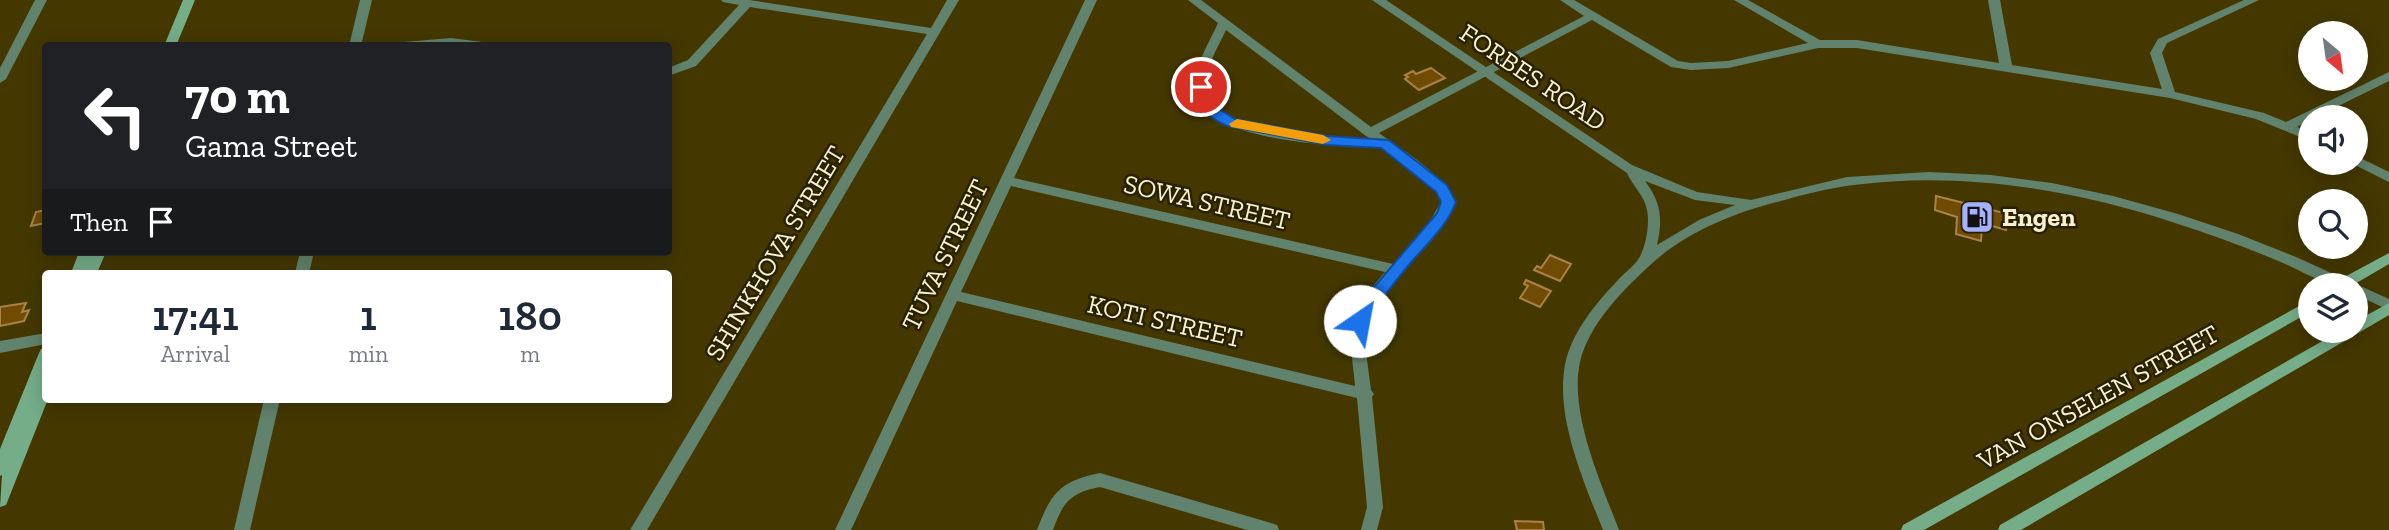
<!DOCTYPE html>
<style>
:root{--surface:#fff;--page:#f2f2f3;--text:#1f2937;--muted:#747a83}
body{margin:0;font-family:"Zilla Slab",serif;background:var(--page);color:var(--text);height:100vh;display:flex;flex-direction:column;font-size:26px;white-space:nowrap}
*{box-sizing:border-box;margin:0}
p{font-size:23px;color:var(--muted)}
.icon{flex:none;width:38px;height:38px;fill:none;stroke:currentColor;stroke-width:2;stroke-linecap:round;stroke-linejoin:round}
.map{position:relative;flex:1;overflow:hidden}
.details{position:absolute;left:42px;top:270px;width:630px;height:133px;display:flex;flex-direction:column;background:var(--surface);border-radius:7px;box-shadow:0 4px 18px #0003}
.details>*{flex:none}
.guide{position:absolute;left:42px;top:42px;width:630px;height:214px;border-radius:7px;box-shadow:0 4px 18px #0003;background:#202124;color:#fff;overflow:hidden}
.needle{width:46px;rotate:151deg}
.tools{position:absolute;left:2298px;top:21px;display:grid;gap:14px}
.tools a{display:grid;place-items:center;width:70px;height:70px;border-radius:50%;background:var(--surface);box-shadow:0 4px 18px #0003;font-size:35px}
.pin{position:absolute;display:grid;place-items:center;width:60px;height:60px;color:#fff;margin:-30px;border:4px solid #fff;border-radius:50%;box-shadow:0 2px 7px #0007}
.me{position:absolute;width:77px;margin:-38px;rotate:33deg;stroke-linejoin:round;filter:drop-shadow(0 0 5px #0008)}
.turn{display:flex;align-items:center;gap:24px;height:147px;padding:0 28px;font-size:32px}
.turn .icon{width:91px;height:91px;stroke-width:2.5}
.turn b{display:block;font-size:49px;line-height:60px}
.then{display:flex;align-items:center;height:66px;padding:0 28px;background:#0003;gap:14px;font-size:26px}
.eta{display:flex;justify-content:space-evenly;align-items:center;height:119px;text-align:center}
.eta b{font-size:42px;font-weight:600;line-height:49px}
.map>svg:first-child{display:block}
.building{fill:#6f4b04;stroke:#aa8247;stroke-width:2}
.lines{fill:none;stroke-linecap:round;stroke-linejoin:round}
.minor{fill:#61836d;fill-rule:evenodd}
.tertiary{fill:#61836d;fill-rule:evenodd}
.secondary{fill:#75ad89;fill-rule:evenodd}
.route{fill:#1a73e8;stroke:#114b97;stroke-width:2}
.slow{fill:#f59e0b}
.labels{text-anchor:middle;stroke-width:5;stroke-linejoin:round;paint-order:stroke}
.street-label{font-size:26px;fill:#f9f1ce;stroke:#272003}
.poi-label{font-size:26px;font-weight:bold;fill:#f9f1ce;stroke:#272003;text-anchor:start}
</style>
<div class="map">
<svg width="2389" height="530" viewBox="0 0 2389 530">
<rect width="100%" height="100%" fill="#443800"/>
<path class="building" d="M1431 68 1445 78 1419 90 1405 79 1408 77 1405 75 1413 71 1416 74Z
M1936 196 2008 214 2006 230 1982 223 1981 241 1956 234 1957 217 1935 210Z
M46 210V223L31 226 36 212Z
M1550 255 1571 264 1560 281 1534 270 1537 266 1541 268Z
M1526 280 1551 291 1540 307 1520 298 1528 286 1524 284Z
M26 303 22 312 29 310 24 321 0 326V307Z
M1515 521 1543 522 1544 530H1517Z"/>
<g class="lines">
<path class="minor" d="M35 0H47L6 79 0 83V68Z
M360 0H372L361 46H349Z
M721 0H749L931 28 947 0H959L647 530H630L927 34 750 7 696 66 668 76V68L688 60 739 5 723 2Z
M1085 0H1097L1014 178 1393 264 1423 233 1441 202C1440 199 1439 195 1437 192 1432 184 1392 152 1383 148 1372 144 1352 147 1340 146 1305 143 1197 135 1195 89 1194 66 1209 43 1218 23L1188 0H1201L1371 127 1584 16 1560 0H1574L1678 61 1691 63 1728 61 1808 43 1734 0H1748L1820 40H1857L1999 63 1988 0H2000L2012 65 2162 89 2150 53 2158 39 2244 0H2259L2167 43 2162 53 2175 92 2264 113 2286 122 2389 72V81L2316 117H2310V120L2297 127 2310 132V141L2256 119 2170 98 1857 48H1818L1728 68 1691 70 1671 67 1592 20 1379 133C1406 153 1440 171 1455 202 1448 215 1442 228 1433 239 1410 268 1367 295 1366 336 1365 353 1369 372 1371 390L1374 394 1372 397 1383 507 1377 530H1361L1367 507 1357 398 957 301 851 530H835ZM1226 30 1366 136 1371 139C1336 138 1215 134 1207 91 1203 71 1218 47 1226 30ZM1011 186 1385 272C1370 289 1352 312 1351 335 1350 352 1354 369 1355 386L961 292Z
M451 38 482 42 488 46H398L404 42Z
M2356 156 2389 172V182L2351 163H2356Z
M300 252H314L309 273H295Z
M46 333V344L0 353V341Z
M264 399H280L250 530H234Z
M1100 473 1271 523 1277 525 1279 530H1247L1100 487C1070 493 1063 502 1053 530H1037C1051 493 1060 481 1100 473Z"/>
<path class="tertiary" d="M1372 0H1386L1632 165 1697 192 1751 200 1847 177 1929 172 1991 175 2052 183 2113 196 2178 214 2238 234 2296 257 2389 299V310L2356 295V285C2349 285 2341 287 2334 285 2316 281 2294 267 2276 260 2242 246 2207 233 2172 222 2072 189 1959 171 1854 185 1828 188 1802 195 1777 202 1730 214 1682 234 1647 268 1620 293 1589 325 1580 362 1569 413 1601 483 1619 530H1603C1584 482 1555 417 1565 365 1571 333 1596 303 1618 280 1624 273 1632 268 1637 261 1646 250 1650 223 1647 210 1644 195 1632 185 1627 173ZM1645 181 1695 200 1735 205 1699 220 1657 245C1663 219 1661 202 1645 181Z"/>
<path class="secondary" d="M183 0H195L176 46H164Z
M79 252H106L97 273H71Z
M2389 253V264L2353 285H2335L2337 281Z
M2310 300V312L1924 530H1901L1903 525Z
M2389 303V315L2021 530H1998L2000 525 2340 331H2356V321Z
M46 348V373L43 380 46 379V399H48L8 500 6 505 0 507 2 475 0 476V449L39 353 41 349Z"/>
</g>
<path class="route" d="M1201 83 1208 87V96L1213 105 1235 119 1327 136 1389 140 1447 185 1456 202C1448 224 1430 241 1414 259 1396 280 1379 301 1366 325L1360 327 1351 321 1363 300 1437 213 1441 202 1436 192 1381 148 1327 145 1227 126C1210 118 1194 107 1194 87Z"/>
<path class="slow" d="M1237 119 1323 135 1331 140 1323 144 1231 127 1229 124Z"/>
<defs>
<symbol id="fuel-square" viewBox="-11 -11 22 22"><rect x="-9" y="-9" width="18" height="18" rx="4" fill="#a4b1fc" stroke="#272003"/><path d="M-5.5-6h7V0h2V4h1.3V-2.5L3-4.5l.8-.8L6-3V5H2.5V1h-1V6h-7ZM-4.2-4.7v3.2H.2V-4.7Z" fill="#111"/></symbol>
</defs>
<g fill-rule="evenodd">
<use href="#fuel-square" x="1958" y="198" width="38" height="38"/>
</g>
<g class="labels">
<g class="street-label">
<text transform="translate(1533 77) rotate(34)" y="9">FORBES ROAD</text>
<text transform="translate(1207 202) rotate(13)" y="9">SOWA STREET</text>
<text transform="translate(775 253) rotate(-59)" y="9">SHINKHOVA STREET</text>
<text transform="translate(945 255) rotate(-64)" y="9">TUVA STREET</text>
<text transform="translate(1165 321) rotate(13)" y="9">KOTI STREET</text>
<text transform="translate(2098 397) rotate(-29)" y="9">VAN ONSELEN STREET</text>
</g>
<g class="poi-label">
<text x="2002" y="226">Engen</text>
</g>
</g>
</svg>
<div class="tools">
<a><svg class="needle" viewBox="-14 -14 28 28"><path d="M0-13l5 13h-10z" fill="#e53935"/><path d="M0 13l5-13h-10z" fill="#747a83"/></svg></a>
<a><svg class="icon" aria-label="sound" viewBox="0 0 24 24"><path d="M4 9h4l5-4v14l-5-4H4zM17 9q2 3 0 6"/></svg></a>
<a><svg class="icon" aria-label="search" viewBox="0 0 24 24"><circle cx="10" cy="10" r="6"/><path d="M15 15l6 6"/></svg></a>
<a><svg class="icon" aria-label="layers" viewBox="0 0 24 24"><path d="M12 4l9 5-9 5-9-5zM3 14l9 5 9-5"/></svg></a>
</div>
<div class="pin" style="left:1201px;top:87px;background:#d93025"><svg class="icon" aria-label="arrive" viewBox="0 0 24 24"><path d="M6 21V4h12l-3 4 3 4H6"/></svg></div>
<svg class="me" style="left:1360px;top:321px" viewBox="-20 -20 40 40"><circle r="19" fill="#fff"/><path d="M0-13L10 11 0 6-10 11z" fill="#1a73e8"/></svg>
<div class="guide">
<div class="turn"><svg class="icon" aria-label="left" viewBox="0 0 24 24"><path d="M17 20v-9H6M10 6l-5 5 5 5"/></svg><div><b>70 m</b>Gama Street</div></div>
<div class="then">Then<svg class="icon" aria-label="arrive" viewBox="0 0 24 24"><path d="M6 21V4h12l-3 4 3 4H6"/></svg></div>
</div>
<section class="details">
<div class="eta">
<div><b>17:41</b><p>Arrival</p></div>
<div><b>1</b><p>min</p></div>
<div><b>180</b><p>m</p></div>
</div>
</section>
</div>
